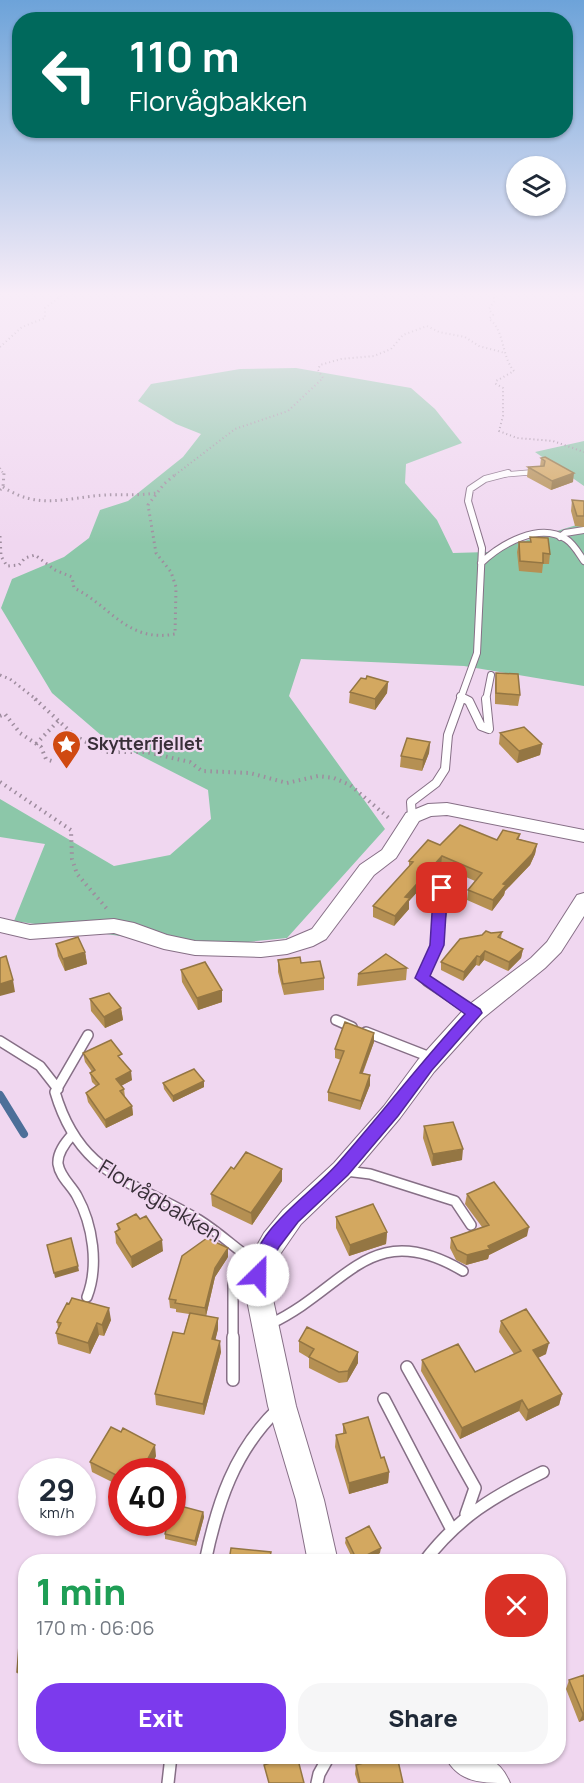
<!DOCTYPE html>
<meta charset="utf-8">
<style>
:root{--surface:#fff;--page:#f6f6f7;--text:#1f2937;--muted:#747a83;--accent:#7c3aed}
body{margin:0;font-family:Manrope,sans-serif;background:var(--page);color:var(--text);height:100vh;display:flex;flex-direction:column;font-size:22px;white-space:nowrap}
*{box-sizing:border-box;margin:0}
p{font-size:20px;color:var(--muted)}
.icon{flex:none;width:33px;height:33px;fill:none;stroke:currentColor;stroke-width:2;stroke-linecap:round;stroke-linejoin:round}
.map{position:relative;flex:1;overflow:hidden}
.drawer{position:absolute;left:18px;top:1554px;width:548px;height:210px;display:flex;flex-direction:column;background:var(--surface);border-radius:24px;box-shadow:0 2px 4px #0004}
.drawer>*{flex:none}
.top-card{position:absolute;left:12px;top:12px;width:561px;height:126px;border-radius:24px;box-shadow:0 2px 4px #0004;background:#00695c;color:#fff;overflow:hidden}
.controls{position:absolute;left:506px;top:156px;display:grid;gap:12px}
.controls a{display:grid;place-items:center;width:60px;height:60px;border-radius:50%;background:var(--surface);box-shadow:0 2px 4px #0004;font-size:30px}
.speed{position:absolute;left:18px;top:1458px;display:flex;gap:12px;font-size:30px;font-weight:700;text-align:center}
.speed>*{display:grid;place-content:center;width:78px;height:78px;border-radius:50%;background:var(--surface);box-shadow:0 2px 4px #0004;line-height:1}
.speed small{font-size:15px;font-weight:400}
.speed .limit{border:9px solid #d22;background:#fff;color:#111}
.pin{position:absolute;display:grid;place-items:center;width:51px;height:51px;color:#fff;margin:-26px;border-radius:12px;box-shadow:0 3px 9px #0006}
.me{position:absolute;width:66px;margin:-33px;rotate:23deg;stroke-linejoin:round;filter:drop-shadow(0 0 4px #0008)}
.turn{display:flex;align-items:center;gap:21px;height:126px;padding:0 18px;font-size:27px}
.turn .icon{width:78px;height:78px;stroke-width:2.5}
.turn b{display:block;font-size:42px;line-height:51px}
.round{display:grid;place-items:center;flex:none;width:63px;height:63px;border-radius:24px;background:var(--page)}
.head{display:flex;align-items:center;justify-content:space-between;height:102px;padding:0 18px}
h1{font-size:36px;font-weight:800;line-height:45px;color:#1e9e55}
.primary-button{display:flex;gap:12px;margin-top:auto;padding:12px 18px}
.primary-button a{flex:1;height:69px;border-radius:24px;background:var(--accent);color:#fff;font-size:24px;font-weight:800;line-height:69px;text-align:center}
.primary-button a+a{background:var(--page);color:var(--text)}
.map>svg:first-child{display:block}
.green{fill:#8cc7a9}
.lines{fill:none;stroke-linecap:round;stroke-linejoin:round}
.stream{stroke:#4d6f99;stroke-width:8}
.service-far4-casing{stroke:#866f86;stroke-width:6}
.service-far3-casing{stroke:#866f86;stroke-width:8}
.service-far2-casing{stroke:#866f86;stroke-width:10}
.service-far1-casing{stroke:#866f86;stroke-width:12}
.service-casing{stroke:#866f86;stroke-width:14}
.tertiary-casing{stroke:#866f86;stroke-width:2}
.path-far2{stroke:#9e8c9e;stroke-width:2;stroke-dasharray:1 3;stroke-linecap:butt}
.path-far1{stroke:#9e8c9e;stroke-width:3;stroke-dasharray:1.5 4;stroke-linecap:butt}
.path{stroke:#9e8c9e;stroke-width:4;stroke-dasharray:1.5 4.5;stroke-linecap:butt}
.service-far4{stroke:#fff;stroke-width:4.5}
.service-far3{stroke:#fff;stroke-width:6}
.service-far2{stroke:#fff;stroke-width:8}
.service-far1{stroke:#fff;stroke-width:9}
.service{stroke:#fff;stroke-width:11}
.tertiary{fill:#fff;fill-rule:evenodd}
.wall{fill:#b59053}
.shaded-wall{fill:#947643}
.building{fill:#d3a860;stroke:#947643;stroke-width:1.5}
.route{fill:#7c3aed;stroke:#51269a;stroke-width:1.5}
.labels{text-anchor:middle;stroke-width:4.5;stroke-linejoin:round;paint-order:stroke}
.poi-label{font-size:18px;font-weight:bold;fill:#382f38;stroke:#f0d7f0;text-anchor:start}
.near-street-label{font-size:21px;fill:#382f38;stroke:#f0d7f0}
</style>
<div class="map">
<svg width="584" height="1783" viewBox="0 0 584 1783">
<rect width="100%" height="100%" fill="#f0d7f0"/>
<path class="green" d="M296 368 411 388 435 409 462 443 406 464 405 483 437 520 453 553 488 552 583 523 584 510V686L464 666 301 659 289 696 385 829 287 938 198 947 14 921 45 844 0 837V799L114 866 170 855 211 819 208 790 102 736 52 693 1 608 12 579 64 557 89 538 100 510 128 501 183 457 201 434 176 424 138 401 151 384 240 369Z
M584 441V486L535 452Z"/>
<g class="lines">
<path class="stream" d="M0 1095 24 1134"/>
<defs>
<path id="service-far4" d="M499 475 535 472"/>
<path id="service-far3" d="M560 537 565 533 584 530
M481 563C501 544 539 522 566 539 574 544 579 554 584 561
M460 696 467 700
M460 700 477 653 482 548 468 501 470 489 485 479 508 473
M486 700 491 675"/>
<path id="service-far2" d="M465 699 469 701 481 726 489 729 486 699
M412 817 411 802 436 783 445 769 448 735 461 699
M429 983 422 978 432 956 446 896 442 888 435 885"/>
<path id="service-far1" d="M427 981 473 1012
M336 1020 352 1027
M366 1032 430 1057
M88 1035 55 1092C80 1177 133 1180 199 1220 220 1233 238 1251 258 1264
M0 1041 40 1066 58 1089
M72 1135C65 1143 57 1153 58 1164 60 1177 71 1185 77 1196 93 1225 99 1266 87 1297
M346 1171 370 1174 455 1201 471 1225
M270 1324C347 1288 370 1216 463 1271
M233 1338V1283L253 1263"/>
<path id="service" d="M233 1337V1380
M407 1367 475 1488 466 1514
M384 1399 451 1528
M205 1562C217 1504 234 1451 278 1409
M424 1562C458 1517 494 1496 543 1472
M168 1783 171 1756
M317 1783 319 1774 329 1756"/>
<path id="tertiary" d="M447 803 584 830V842L447 815 431 816 419 821 396 858 374 875 326 939 313 946 287 954 261 957 195 955 164 949 114 933 30 939 0 932V918L30 925 114 919 134 923 167 935 195 941 261 943 286 940 312 929 360 865 382 850 406 813 428 804Z
M584 893V916L561 952 545 968 482 1019 434 1072 400 1118 350 1177 301 1224 272 1266 271 1290 296 1406 324 1500 338 1562H308L296 1500 268 1406 245 1290 246 1265 264 1233 283 1210 334 1163 384 1106 418 1060 466 1007 531 958 547 942 577 895Z
M445 1756C474 1756 497 1751 510 1783 481 1783 458 1783 445 1756Z"/>
</defs>
<use href="#service-far4" class="service-far4-casing"/>
<use href="#service-far3" class="service-far3-casing"/>
<use href="#service-far2" class="service-far2-casing"/>
<use href="#service-far1" class="service-far1-casing"/>
<use href="#service" class="service-casing"/>
<use href="#tertiary" class="tertiary-casing"/>
<path class="path-far2" d="M492 294 495 300 489 309 493 315 489 319C505 330 501 356 514 371L496 381V384L503 388V416L499 431 517 438 553 441 584 452
M0 347 22 327 45 318V308L64 294
M0 468 4 475
M175 475 235 429 288 411 323 378 318 370 320 365 341 359 374 356 391 349 403 335 427 326 439 332 465 337 479 346 505 353"/>
<path class="path-far1" d="M3 487C39 510 64 498 104 495 121 494 139 496 156 493
M0 490 3 487 4 473
M0 536 1 556 7 566 19 565 25 558 35 555 55 570 72 577 74 588C111 606 127 643 175 634L176 587 171 572 156 553 148 505 164 484 177 473
M0 675 10 679 37 700"/>
<path class="path" d="M35 699 75 736 105 752H146L190 762 202 771 250 773 287 783 318 776 334 778 350 785 390 819
M0 716 5 714 20 733 41 747 46 759 52 761
M36 744 59 720
M0 782 71 830 72 859 77 874 108 910"/>
<use href="#service-far4" class="service-far4"/>
<use href="#service-far3" class="service-far3"/>
<use href="#service-far2" class="service-far2"/>
<use href="#service-far1" class="service-far1"/>
<use href="#service" class="service"/>
<use href="#tertiary" class="tertiary"/>
</g>
<path class="wall" d="M541 458 573 482 551 490 527 477 528 467H540Z
M572 500 584 501V527L575 526 571 511Z
M530 537 550 554 549 564H543L542 573 519 571 517 552 519 542H530Z
M496 673 520 695 518 706 495 704V684Z
M388 682 387 693 375 710 349 703 350 692Z
M500 733 542 744 540 755 517 763 499 744Z
M430 742 429 753 422 771 400 767 401 756Z
M520 834 519 839 537 844 535 854 530 865 505 891 504 895 492 911 467 900 468 890 475 881 441 866 409 901V909L394 926 373 917V906L409 867V861L440 845 497 840Z
M502 932 501 938 523 949 521 958 508 971 484 960 479 966 476 965 463 981 441 970V962L491 933Z
M56 944 85 952 87 964 65 971 58 956Z
M278 960 301 963 324 978V990L284 995 278 972Z
M407 968 406 980 357 986 358 974Z
M181 970 222 1002 198 1010 182 982Z
M90 999 121 1008 123 1020 105 1028 91 1011Z
M374 1042 363 1073 370 1075V1085L360 1110 328 1101V1092L341 1060 335 1058V1049Z
M83 1053 123 1061 132 1080 121 1086 124 1089 125 1097 132 1106 133 1115 106 1128 88 1102 86 1093 96 1086 92 1082 90 1073 92 1072 85 1062Z
M204 1081V1087L173 1102 164 1089 163 1083Z
M424 1126 462 1160 432 1166 423 1138Z
M234 1169H282V1181L252 1225 212 1206 211 1194Z
M467 1194 527 1236 489 1255 488 1259 466 1265 456 1260 450 1248 451 1238 482 1227 465 1204Z
M336 1217 387 1232 386 1244 349 1256 336 1228Z
M140 1219 163 1251 132 1268 116 1243 115 1232 118 1230 117 1224Z
M228 1257 215 1277 206 1316 218 1329 215 1340 221 1352 204 1415 156 1405 155 1394 184 1334 189 1314 176 1312V1309L170 1308 169 1299Z
M111 1320 104 1336 99 1335 90 1354 58 1344 56 1333 58 1328 57 1322Z
M501 1321 546 1354 538 1358 562 1394 559 1405 526 1421 519 1411 460 1439 421 1371 422 1360 475 1372 514 1354 499 1332Z
M299 1341 358 1352V1363L347 1382 339 1383 309 1368V1358L299 1352Z
M343 1424 381 1458 389 1472 388 1483 349 1494 335 1447 336 1435 343 1434Z
M156 1456 148 1472H122V1487L92 1472 90 1462Z
M203 1512 204 1517 196 1546 165 1539V1534Z
M346 1538 380 1553 364 1562H354L345 1543Z
M26 1590V1681H21L17 1672Z
M584 1675V1720L579 1722 566 1689 569 1680Z
M356 1765 403 1783H358L355 1774Z"/>
<path class="shaded-wall" d="M574 473 573 482 551 490 552 481Z
M388 682 387 693 375 710V699Z
M430 742 429 753 422 771 423 760Z
M542 744 540 755 517 763 519 751Z
M537 844 535 854 530 865 505 891 504 895 492 911 493 900 503 884Z
M442 856 441 866 409 901V909L394 926 395 916 405 897Z
M523 949 521 958 508 971 509 962Z
M485 951 484 960 479 966 480 957Z
M85 952 87 964 65 971 63 959Z
M477 956 476 965 463 981 464 972Z
M13 980 15 992 0 996V984Z
M222 990V1002L198 1010 197 998Z
M121 1008 123 1020 105 1028 104 1017Z
M374 1033V1042L359 1082 360 1073Z
M131 1071 132 1080 117 1088 116 1079Z
M370 1075V1085L360 1110 361 1101Z
M204 1081V1087L173 1102V1096Z
M132 1106 133 1115 106 1128 105 1120Z
M463 1149 462 1160 432 1166 433 1154Z
M282 1169V1181L252 1225 251 1213Z
M529 1227 527 1236 489 1255 488 1259 466 1265 467 1255 488 1246Z
M387 1232 386 1244 349 1256 350 1245Z
M162 1240 163 1251 132 1268 131 1257Z
M228 1248V1257L215 1277 206 1316 205 1308 215 1268Z
M78 1266 79 1271 55 1278 54 1273Z
M109 1308 111 1320 104 1336 102 1325Z
M218 1318V1329L213 1350 212 1339Z
M97 1323 99 1335 90 1354 88 1343Z
M220 1341 221 1352 204 1415 203 1404Z
M549 1343 546 1354 531 1361 533 1350Z
M358 1352V1363L347 1382 348 1371Z
M562 1394 559 1405 526 1421 528 1410Z
M522 1400 519 1411 460 1439 462 1428Z
M155 1445 156 1456 148 1472H141Z
M389 1472 388 1483 349 1494V1483Z
M203 1512 204 1517 196 1546 195 1541Z
M381 1548 380 1553 364 1562H356L357 1560Z
M584 1713V1720L579 1722 583 1714Z"/>
<path class="building" d="M545 457 574 473 552 481 528 467 544 466 545 461 541 458Z
M572 500 584 501V516H577Z
M530 537 548 538 550 554 543 553V563L520 561 519 542H531Z
M496 673 518 674 520 695 496 693Z
M367 676 388 682 375 699 350 692 361 678 366 679Z
M524 727 542 744 519 751 500 733Z
M407 738 430 742 423 760 401 756Z
M460 825 497 840 503 830 520 834 517 839 537 844 532 854 503 884 506 885 493 900 468 890 482 873 442 856 405 897 410 898 395 916 373 906 413 862 409 861 428 840 440 845Z
M486 931 491 933 502 932 498 937 523 949 509 962 485 951 480 957 477 956 464 972 441 962 460 939 482 935Z
M78 937 85 952 63 959 56 944Z
M386 954 407 968 358 974Z
M6 956 13 980 0 984V958Z
M300 957 301 963 320 961 324 978 283 984 278 960Z
M205 962 222 990 197 998 181 970Z
M109 993 121 1008 104 1017 90 999Z
M345 1022 374 1033 360 1073 370 1075 361 1101 328 1092 344 1051 335 1049Z
M111 1040 122 1054 118 1056 131 1071 116 1079 124 1089 120 1091 132 1106 105 1120 86 1093 99 1084 90 1073 95 1070 83 1053Z
M194 1069 204 1081 173 1096 163 1083Z
M453 1122 463 1149 433 1154 424 1126Z
M246 1152 282 1169 251 1213 211 1194 231 1167 234 1169Z
M494 1182 529 1227 488 1246 490 1249 467 1255 457 1250 451 1238 489 1225 467 1194Z
M373 1204 387 1232 350 1245 336 1217Z
M136 1214 140 1219 146 1216 162 1240 131 1257 115 1232 120 1229 117 1224Z
M71 1238 78 1266 54 1273 47 1245Z
M207 1238 228 1248 215 1268 205 1308 175 1303 176 1300 169 1299 182 1256Z
M72 1298 109 1308 102 1325 97 1323 88 1343 56 1333 61 1323 57 1322 67 1303 69 1304Z
M526 1309 549 1343 533 1350 562 1394 528 1410 522 1400 462 1428 422 1360 458 1344 475 1372 521 1351 501 1321Z
M190 1313 218 1318 212 1339 220 1341 203 1404 155 1394 173 1332 184 1334Z
M307 1327 358 1352 348 1371 339 1372 309 1357 314 1349 299 1341Z
M368 1417 381 1458 384 1457 389 1472 349 1483 336 1435 346 1433 343 1424Z
M111 1427 121 1432 123 1428 155 1445 141 1472H122V1478L90 1462Z
M173 1504 203 1512 195 1541 165 1534 168 1522H172Z
M369 1526 381 1548 357 1560 346 1538Z
M231 1548 271 1552 269 1562H217V1560L229 1561Z
M23 1590H26V1672H17Z
M584 1675V1713L583 1714 569 1680Z
M291 1756H297L304 1783H269L264 1765Z
M389 1756H397L403 1783H360L356 1765Z"/>
<linearGradient id="sky" x2="0" y2="1"><stop stop-color="#6da3d9"/><stop offset="0.54" stop-color="#f8edf8"/><stop offset="1" stop-color="#f8edf8" stop-opacity="0"/></linearGradient>
<rect width="584" height="544" fill="url(#sky)"/>
<path class="route" d="M442 884 447 885 453 896 446 913 444 945 430 976 480 1009 482 1013 432 1070 398 1116 348 1175 298 1222 279 1247 268 1266 264 1281 258 1283 252 1281 249 1275C257 1225 309 1197 339 1162 382 1113 421 1062 465 1014L415 978 430 945 432 913 439 896 435 888Z"/>
<defs>
<symbol id="sight-pin" viewBox="-11 -11 22 30"><path d="M0 17L-7.5 6A9.5 9.5 0 1 1 7.5 6Z" fill="#d04911" stroke="#f0d7f0"/><path d="M0-6L1.8-2.2L6-1.7L2.9 1.2L3.7 5.4L0 3.3L-3.7 5.4L-2.9 1.2L-6-1.7L-1.8-2.2Z" fill="#fff"/></symbol>
</defs>
<g fill-rule="evenodd">
<use href="#sight-pin" x="50" y="728" width="33" height="45"/>
</g>
<g class="labels">
<g class="poi-label">
<text x="87" y="750">Skytterfjellet</text>
</g>
<g class="near-street-label">
<text transform="translate(160 1201) rotate(31)" y="7">Florvågbakken</text>
</g>
</g>
</svg>
<div class="controls">
<a><svg class="icon" aria-label="layers" viewBox="0 0 24 24"><path d="M12 4l9 5-9 5-9-5zM3 14l9 5 9-5"/></svg></a>
</div>
<div class="speed"><div>29<small>km/h</small></div><div class="limit">40</div></div>
<div class="pin" style="left:442px;top:888px;background:#d93025"><svg class="icon" aria-label="arrive" viewBox="0 0 24 24"><path d="M6 21V4h12l-3 4 3 4H6"/></svg></div>
<svg class="me" style="left:258px;top:1275px" viewBox="-20 -20 40 40"><circle r="19" fill="#fff"/><path d="M0-13L10 11 0 6-10 11z" fill="#7c3aed"/></svg>
<div class="top-card">
<div class="turn"><svg class="icon" aria-label="left" viewBox="0 0 24 24"><path d="M17 20v-9H6M10 6l-5 5 5 5"/></svg><div><b>110 m</b>Florvågbakken</div></div>
</div>
<section class="drawer">
<div class="head"><div><h1>1 min</h1><p>170 m · 06:06</p></div><a class="round" style="background:#d93025;color:#fff"><svg class="icon" aria-label="close" viewBox="0 0 24 24"><path d="M6 6l12 12M18 6L6 18"/></svg></a></div>
<div class="primary-button"><a>Exit</a><a>Share</a></div>
</section>
</div>
